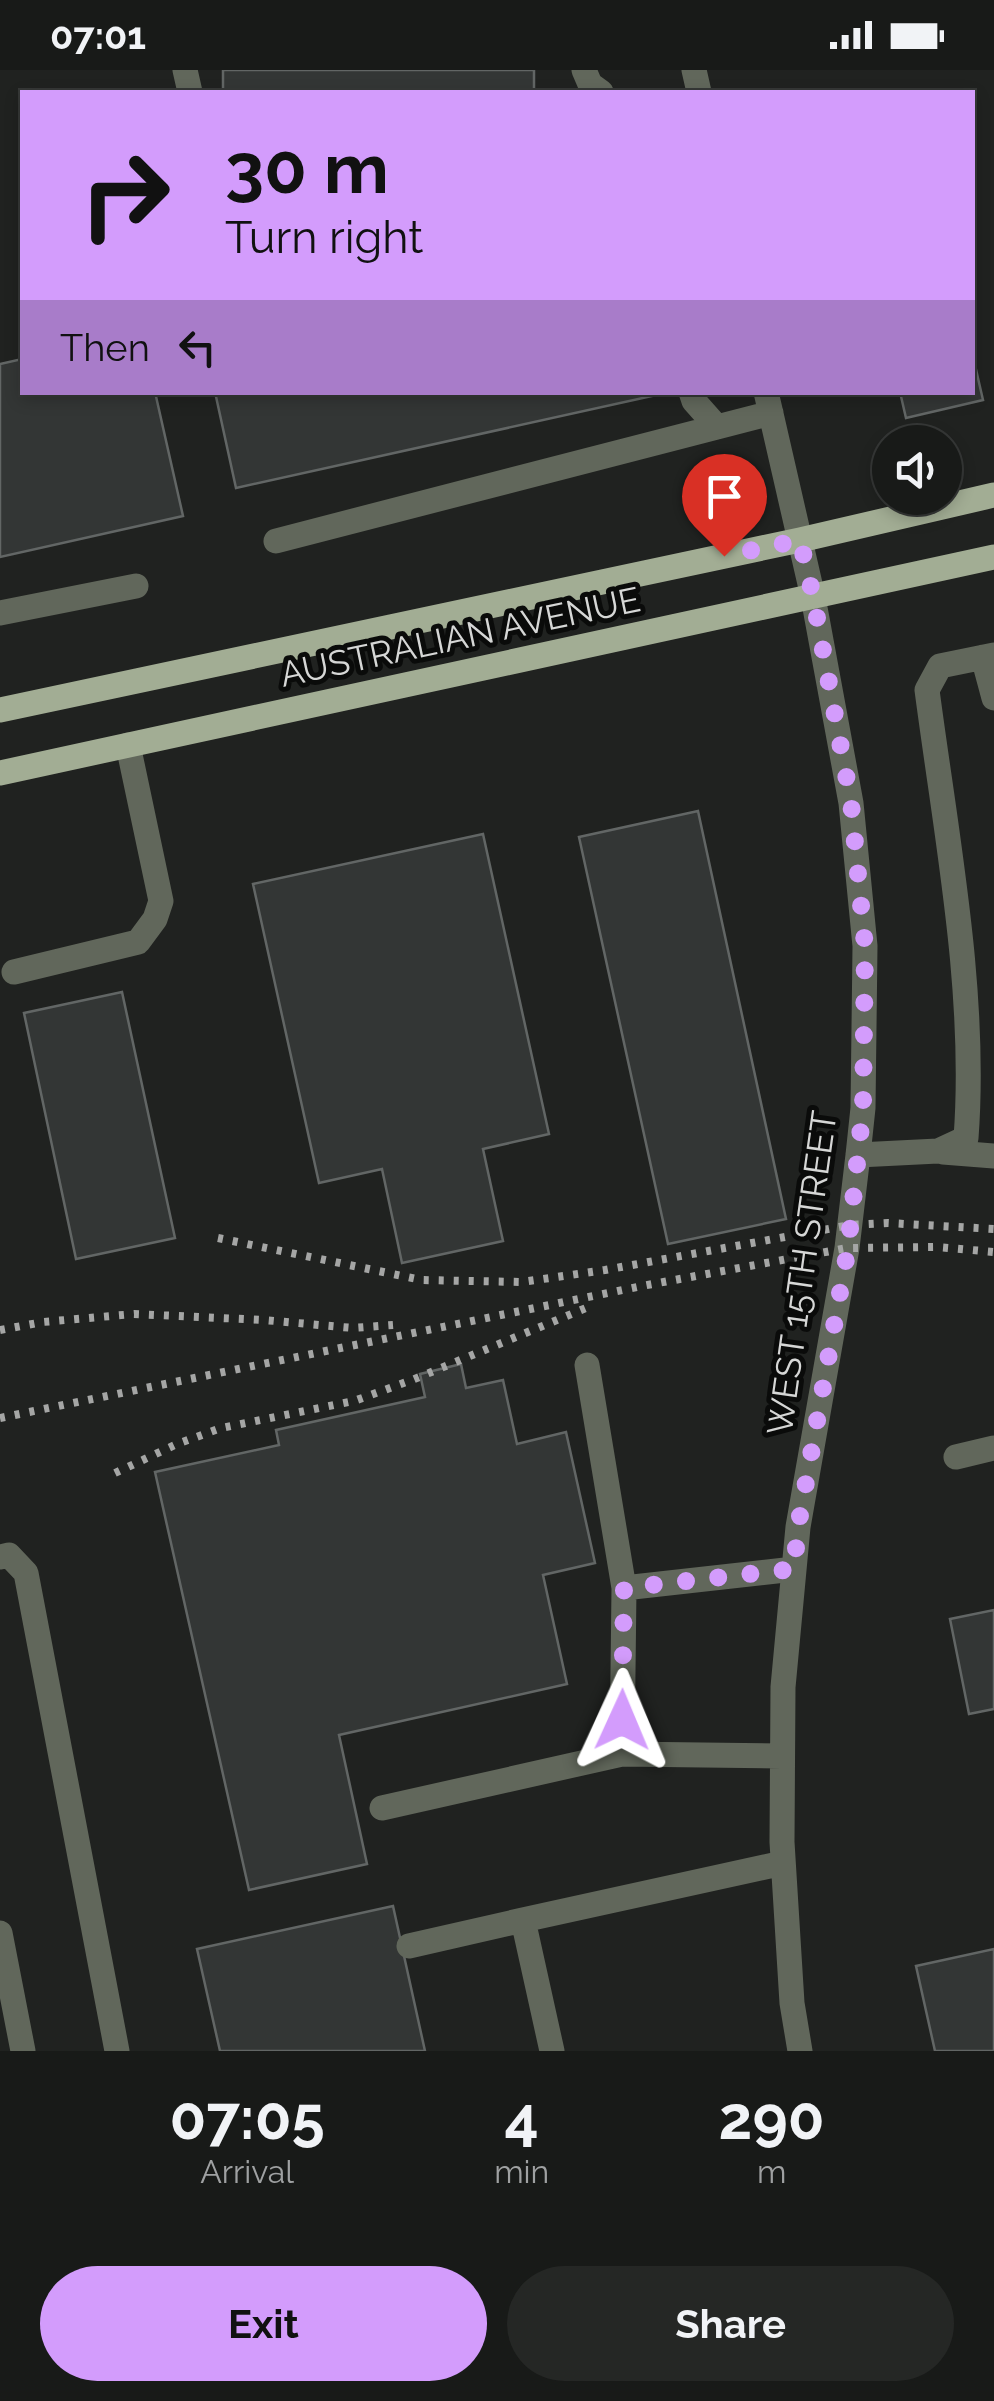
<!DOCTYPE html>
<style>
:root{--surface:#181a18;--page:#252725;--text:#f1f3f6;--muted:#9fa1a2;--line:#363837;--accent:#d39cfc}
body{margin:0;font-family:Raleway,sans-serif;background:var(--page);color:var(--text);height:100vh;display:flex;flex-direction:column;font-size:38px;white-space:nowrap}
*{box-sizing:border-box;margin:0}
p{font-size:32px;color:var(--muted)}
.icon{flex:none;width:55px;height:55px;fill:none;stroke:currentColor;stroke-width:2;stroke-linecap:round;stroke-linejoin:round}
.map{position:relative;height:1981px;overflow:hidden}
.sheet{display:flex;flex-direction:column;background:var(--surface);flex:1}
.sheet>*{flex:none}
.hud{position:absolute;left:20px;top:20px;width:955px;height:305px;border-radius:0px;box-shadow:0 5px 15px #0003,0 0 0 2px var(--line);background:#d39cfc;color:#111;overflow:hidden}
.fabs{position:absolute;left:872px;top:355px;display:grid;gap:20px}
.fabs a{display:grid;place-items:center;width:90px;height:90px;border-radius:50%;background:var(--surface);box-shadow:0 5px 15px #0003,0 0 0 2px var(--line);font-size:50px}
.pin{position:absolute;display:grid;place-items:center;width:85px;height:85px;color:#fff;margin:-102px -42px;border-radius:50% 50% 50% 0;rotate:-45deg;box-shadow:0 0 10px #0007}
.pin .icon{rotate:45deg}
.me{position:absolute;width:110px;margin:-55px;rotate:1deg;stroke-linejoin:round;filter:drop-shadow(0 0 8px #0008)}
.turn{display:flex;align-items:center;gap:35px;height:210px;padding:0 40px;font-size:45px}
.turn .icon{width:130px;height:130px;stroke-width:2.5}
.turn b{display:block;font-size:70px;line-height:85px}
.then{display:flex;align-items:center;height:95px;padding:0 40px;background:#0003;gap:20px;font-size:38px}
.eta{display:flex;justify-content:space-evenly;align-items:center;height:170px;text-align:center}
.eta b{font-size:60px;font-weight:700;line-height:70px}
.action{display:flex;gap:20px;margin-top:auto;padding:20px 40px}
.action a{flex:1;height:115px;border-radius:60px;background:var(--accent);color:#111;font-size:40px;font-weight:700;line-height:115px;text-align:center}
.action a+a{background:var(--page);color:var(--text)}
.status{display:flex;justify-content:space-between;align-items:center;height:70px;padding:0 50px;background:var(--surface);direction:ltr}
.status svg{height:28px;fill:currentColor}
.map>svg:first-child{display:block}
.building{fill:#333635;stroke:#626665;stroke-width:2.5}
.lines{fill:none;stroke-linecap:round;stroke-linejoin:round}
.minor{stroke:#61675b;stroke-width:25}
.major{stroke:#a2ad94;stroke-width:25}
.rail{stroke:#a5a6a5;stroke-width:8;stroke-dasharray:5 10;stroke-linecap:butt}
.route{stroke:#d39cfc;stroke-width:18;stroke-dasharray:0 32.4}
.labels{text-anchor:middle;stroke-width:10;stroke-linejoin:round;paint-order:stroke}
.street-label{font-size:35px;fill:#d6d7d6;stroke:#0a0b0a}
</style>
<div class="status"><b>07:01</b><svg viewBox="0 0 49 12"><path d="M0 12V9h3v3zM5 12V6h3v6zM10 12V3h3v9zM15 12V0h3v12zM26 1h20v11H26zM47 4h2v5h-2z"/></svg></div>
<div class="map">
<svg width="994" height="1981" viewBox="0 0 994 1981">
<rect width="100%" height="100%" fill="#202220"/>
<path class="building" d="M223 0H534V22H223Z
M972 282 983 330 906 348 900 322H972Z
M22 289V322H155L183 446 0 487V294Z
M215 322H661V324L236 418Z
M698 741 786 1149 668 1174 579 767Z
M483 764 549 1064 483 1079 503 1171 402 1193 382 1099 319 1113 253 814Z
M122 922 175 1168 76 1189 24 943Z
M461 1294 466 1318 503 1310 517 1374 566 1362 595 1493 543 1505 567 1614 339 1665 367 1794 249 1820 155 1402 279 1375 276 1360 425 1327 420 1304Z
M994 1540V1639L969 1644 950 1549Z
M393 1836 425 1981H220L197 1879Z
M994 1879V1981H935L916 1896Z"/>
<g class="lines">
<path class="minor" d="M185 0 190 22
M584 0 590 14 601 22
M694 0 699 22
M691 322 694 331 717 357
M766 322 813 527 851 733 865 876 863 1038 858 1085 847 1178 798 1457 783 1617 782 1772 792 1933 800 1981
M276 471 771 343
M0 543 136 516
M983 587 994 628
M14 902 138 872 155 849 161 831 128 675
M943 1082 994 1086
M858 1085 938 1081 966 1068C977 922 946 765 927 620L940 596 994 585
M587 1295 624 1518 794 1499
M956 1387 994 1378
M0 1487 9 1485 26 1503 117 1981
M624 1518 622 1684 782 1686
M382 1738 622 1684
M0 1863 23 1981
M409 1876 523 1850
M552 1981 523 1850 783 1793"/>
<path class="major" d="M0 640 800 470 994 425
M0 703 994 487"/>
<path class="rail" d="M218 1168 422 1210 522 1212 605 1200 850 1155 888 1153 994 1159
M0 1260 43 1252 134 1244 264 1250 353 1258 393 1255
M0 1348 642 1216 847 1178 938 1177 994 1182
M115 1403 177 1374 221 1358 354 1331 412 1310 586 1238"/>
</g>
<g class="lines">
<path class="route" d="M622 1650 624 1518 794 1499 798 1457 848 1178 863 1038 865 876 851 732 813 526 800 470 724 486"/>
</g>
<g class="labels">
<g class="street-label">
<text transform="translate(460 567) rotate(-12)" y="12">AUSTRALIAN AVENUE</text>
<text transform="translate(802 1203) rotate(-82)" y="12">WEST 15TH STREET</text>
</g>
</g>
</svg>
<div class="fabs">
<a><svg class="icon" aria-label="sound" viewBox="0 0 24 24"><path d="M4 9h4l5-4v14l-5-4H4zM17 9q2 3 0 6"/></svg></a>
</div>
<div class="pin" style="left:724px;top:486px;background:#d93025"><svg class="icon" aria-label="arrive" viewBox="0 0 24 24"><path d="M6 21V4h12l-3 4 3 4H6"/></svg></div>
<svg class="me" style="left:622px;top:1650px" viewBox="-20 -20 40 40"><path d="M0-17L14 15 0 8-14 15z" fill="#d39cfc" stroke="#fff" stroke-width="4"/></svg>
<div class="hud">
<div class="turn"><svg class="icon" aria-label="right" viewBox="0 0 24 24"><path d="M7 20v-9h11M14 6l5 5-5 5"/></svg><div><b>30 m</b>Turn right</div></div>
<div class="then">Then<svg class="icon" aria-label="left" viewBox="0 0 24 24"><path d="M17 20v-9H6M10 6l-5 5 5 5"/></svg></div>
</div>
</div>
<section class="sheet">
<div class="eta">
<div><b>07:05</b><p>Arrival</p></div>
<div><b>4</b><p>min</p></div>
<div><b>290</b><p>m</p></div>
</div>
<div class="action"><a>Exit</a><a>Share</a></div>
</section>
